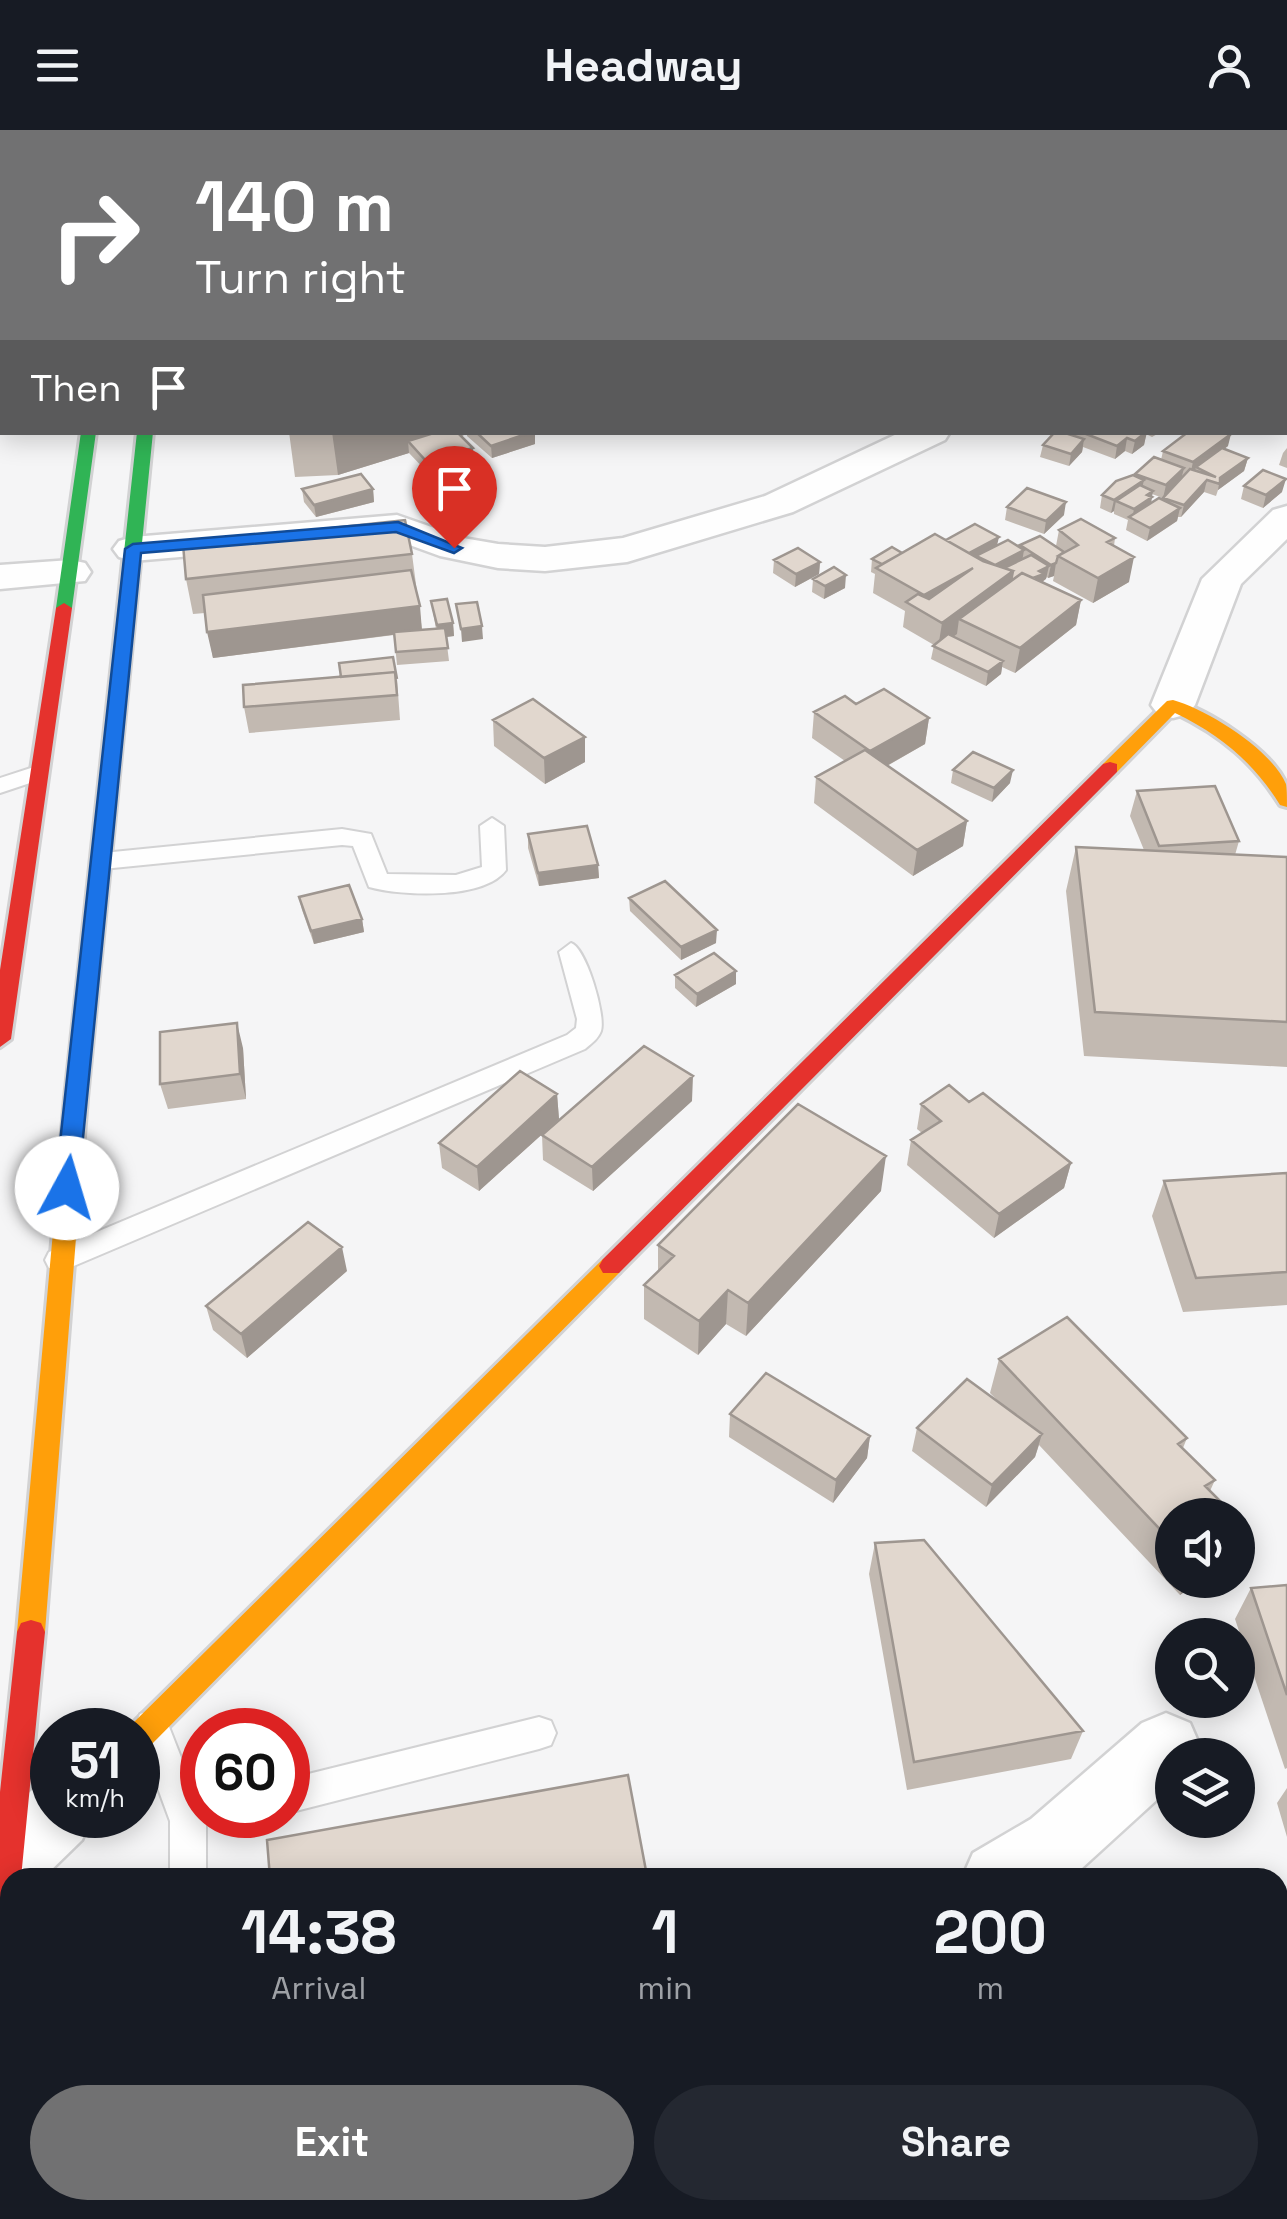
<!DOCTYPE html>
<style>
:root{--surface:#171b24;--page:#242831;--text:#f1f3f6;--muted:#9ea1a6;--accent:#717172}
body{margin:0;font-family:"Space Grotesk",sans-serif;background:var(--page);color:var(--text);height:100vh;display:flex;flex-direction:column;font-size:38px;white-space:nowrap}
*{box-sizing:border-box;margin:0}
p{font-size:32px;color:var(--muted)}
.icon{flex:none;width:55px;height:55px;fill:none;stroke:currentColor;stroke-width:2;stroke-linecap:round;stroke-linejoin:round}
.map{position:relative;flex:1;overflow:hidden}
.side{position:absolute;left:0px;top:1738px;width:1288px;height:352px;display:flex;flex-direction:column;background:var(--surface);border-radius:30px 30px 0 0;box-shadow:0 5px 25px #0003}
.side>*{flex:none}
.banner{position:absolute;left:0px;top:0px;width:1288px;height:305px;box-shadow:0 5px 25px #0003;background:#717172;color:#fff;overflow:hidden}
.buttons{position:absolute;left:1155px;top:1368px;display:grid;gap:20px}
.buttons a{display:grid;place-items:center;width:100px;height:100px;border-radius:50%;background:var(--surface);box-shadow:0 5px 25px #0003;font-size:50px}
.speed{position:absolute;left:30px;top:1578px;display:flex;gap:20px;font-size:50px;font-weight:700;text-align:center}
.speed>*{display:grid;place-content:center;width:130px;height:130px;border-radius:50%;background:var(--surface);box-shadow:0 5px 25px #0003;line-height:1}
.speed small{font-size:25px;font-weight:400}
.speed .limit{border:15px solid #d22;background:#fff;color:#111}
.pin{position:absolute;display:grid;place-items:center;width:85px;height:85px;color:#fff;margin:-102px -42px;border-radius:50% 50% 50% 0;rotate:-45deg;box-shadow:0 0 10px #0007}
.pin .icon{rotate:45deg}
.me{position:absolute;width:110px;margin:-55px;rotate:6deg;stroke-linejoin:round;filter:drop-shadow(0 0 8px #0008)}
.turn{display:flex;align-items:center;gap:35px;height:210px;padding:0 30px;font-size:45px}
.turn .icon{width:130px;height:130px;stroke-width:2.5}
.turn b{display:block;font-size:70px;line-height:85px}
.then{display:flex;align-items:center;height:95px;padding:0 30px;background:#0003;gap:20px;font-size:38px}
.eta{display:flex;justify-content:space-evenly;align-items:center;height:170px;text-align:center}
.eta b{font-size:60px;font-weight:600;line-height:70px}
.action{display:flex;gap:20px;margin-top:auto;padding:20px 30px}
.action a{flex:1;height:115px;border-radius:60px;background:var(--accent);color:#fff;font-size:40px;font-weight:600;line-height:115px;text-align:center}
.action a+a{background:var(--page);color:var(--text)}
header{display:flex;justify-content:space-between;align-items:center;height:130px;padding:0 30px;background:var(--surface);font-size:45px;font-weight:600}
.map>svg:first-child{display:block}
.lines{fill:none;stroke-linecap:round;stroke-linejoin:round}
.lane-casing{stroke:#d2d2d3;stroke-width:4}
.street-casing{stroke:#d2d2d3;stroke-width:5}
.fast-casing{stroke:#d2d2d3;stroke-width:6}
.slow-casing{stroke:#d2d2d3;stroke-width:6}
.jam-casing{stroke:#d2d2d3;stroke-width:6}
.lane{fill:#fefefe;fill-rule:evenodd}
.street{fill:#fefefe;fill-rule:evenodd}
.fast{fill:#30b455;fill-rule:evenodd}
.slow{fill:#ff9f0a;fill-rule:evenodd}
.jam{fill:#e5322d;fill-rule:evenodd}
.wall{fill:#c2b9b1;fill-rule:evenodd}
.shaded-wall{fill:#9e9690}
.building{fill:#e1d7ce;stroke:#9e9690;stroke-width:2.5}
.route{fill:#1a73e8;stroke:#114b97;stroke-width:2.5}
</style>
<header><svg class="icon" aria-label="menu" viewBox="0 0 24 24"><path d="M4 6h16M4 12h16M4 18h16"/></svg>Headway<svg class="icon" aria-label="person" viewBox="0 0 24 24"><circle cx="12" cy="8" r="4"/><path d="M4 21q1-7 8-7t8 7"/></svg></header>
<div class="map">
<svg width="1287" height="2089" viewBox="0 0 1287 2089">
<rect width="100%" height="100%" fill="#f5f5f6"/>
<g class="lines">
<defs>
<path id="lane" d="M34 637 45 644 42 649 0 663V648Z
M492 688 504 696 506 740C484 770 401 766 369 757L353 716 342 715 103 739 91 731 103 723 342 699 371 704 387 744 456 745 482 737 480 696Z
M571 813C586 818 606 885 601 901 598 909 592 913 585 919L69 1138H49L45 1130 49 1122 567 905 576 898 577 889 559 822Z
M152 1580 164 1584 206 1691V1748H170V1691L135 1596 140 1584Z
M539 1587 551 1591 556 1603 551 1615 539 1619 288 1683V1649Z
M10 1967V2005L0 2008V1970Z"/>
<path id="street" d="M2 125V150L0 151V126Z
M1285 164H1287V185H1285Z
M901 302H950L945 310 793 382 627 432 545 441 498 438 440 426 393 409 133 431 119 427 113 419 119 411 133 407 397 385 463 408 498 414 545 417 623 408 765 366Z
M1287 376V409L1241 454 1195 575 1188 584 1173 588 1158 584 1151 575 1202 449 1273 380Z
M71 430 85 433 91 442 85 451 0 459V435Z
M1166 1583 1190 1593 1200 1616 1197 1625H1172V1656L1081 1739 1067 1748H962L973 1723 1031 1689 1142 1593Z
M52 1652V1685H92L82 1710 43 1748H10V1768L0 1766V1690L32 1660Z
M715 2080H795V2089H715Z"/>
<path id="fast" d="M171 0H183V2H171Z
M81 302H96L72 478 64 483 56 478Z
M137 302H153L87 968 76 976 65 968Z"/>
<path id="slow" d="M1173 570C1208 580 1271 619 1286 654 1287 660 1287 670 1287 677L1280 675C1254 633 1221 605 1175 583L1117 642H1103V634L1167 571Z
M76 960 87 968 45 1502 41 1511 31 1514 21 1511 17 1502 65 968Z
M611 1127 619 1129 623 1136 619 1143 148 1618 138 1621V1600L128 1598 603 1129Z"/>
<path id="jam" d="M64 473 72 478 11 909 0 917V840L56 478Z
M1110 632 1117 634V642L619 1143H603L599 1136 603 1129 1103 634Z
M31 1490 41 1493 45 1502 21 1748H10V1890L0 1894V1662L17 1502 21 1493Z"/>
</defs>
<use href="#lane" class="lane-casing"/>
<use href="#street" class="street-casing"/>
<use href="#fast" class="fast-casing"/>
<use href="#slow" class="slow-casing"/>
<use href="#jam" class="jam-casing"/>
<use href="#lane" class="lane"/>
<use href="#street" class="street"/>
<use href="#fast" class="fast"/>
<use href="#slow" class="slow"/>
<use href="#jam" class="jam"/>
</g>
<path class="wall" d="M736 0H817L819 2H738Z
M1181 0H1287V14L1285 15V2H1180Z
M289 302H535V314L492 328 467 306V304L461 306 474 331 429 344 409 323 338 345 295 347Z
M1066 302H1161L1152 307 1146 304 1144 315 1132 324 1125 321 1115 329 1083 317 1082 322 1069 336 1040 327 1043 315Z
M1228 316 1224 319 1248 328 1244 341 1218 360 1216 366 1204 362 1181 387H1178L1177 391 1147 411 1126 400 1128 390 1114 384V381L1111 383 1100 378 1102 365 1161 330 1163 321ZM1152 364 1163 368 1164 366 1163 369 1151 373Z
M1287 318V338L1279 335 1283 323Z
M1244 356 1282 362 1263 378 1241 369Z
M302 359H373L374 372 316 387 304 372Z
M1007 377 1064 385 1044 404 1005 390Z
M1059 400 1115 408 1114 416 1129 452 1093 473 1053 451 1054 446 1048 448 1047 447 1043 452 1081 470 1076 495 1015 543 1002 537 1001 544 986 556 931 529 934 515 903 497 905 481 873 463 875 444 871 442 872 429 902 423 946 410 997 416 1020 417V415L1056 416Z
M412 424 422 500 436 499 431 471 453 493 454 506 446 507 449 531 397 535 394 505 213 528 205 483 193 484 186 449Z
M774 430 820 432 819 444 795 457 773 443Z
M813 449 845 458 824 469 812 462Z
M397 549 400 590 249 603 244 577Z
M856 574 929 588 925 614 887 636 967 691 963 716 913 746 814 673 816 647 845 631 812 608 814 582Z
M493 590 585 607V632L545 654 494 616Z
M953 640 1010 653 992 672 951 653Z
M1137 661 1239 711 1235 725 1287 727V937L1084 926 1066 761 1076 717 1144 720 1130 686Z
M528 704 598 735 599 748 539 756 528 718Z
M299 767 362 789 364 802 314 814 302 780Z
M629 768 716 813 681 830 630 781Z
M736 841V854L696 877 675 858V845Z
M243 918 246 969 168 979 160 954Z
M557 964 559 989 479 1061 442 1038 439 1013Z
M692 971 593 1061 543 1030 542 1005Z
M969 972 1071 1033 1064 1058 994 1108 907 1035 911 1010 922 1003 917 999 921 974Z
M1287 1043V1175L1183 1182 1152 1086 1164 1051Z
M881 1061 746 1206 726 1194 698 1225 644 1189V1155L658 1141V1115Z
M347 1141 247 1228 213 1200 206 1176Z
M999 1229 1187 1308 1183 1318 1215 1350 1210 1361 1172 1385V1450H1201L1180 1465 1039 1315 1035 1327 986 1377 912 1321 917 1298 1001 1274 990 1263Z
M730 1284 870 1306 867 1328 833 1373 729 1307Z
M875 1413 1083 1601 1071 1629 907 1660 869 1444Z
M1287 1455V1638L1285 1639 1235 1489 1251 1458Z
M1287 1658V1707L1277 1673Z
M1278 1821 1287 1860V1914L1283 1918H1278Z
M1287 1936V2074L1278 2075V1937Z
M841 2080H1141L1143 2089H842Z
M1149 2080H1194L1150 2083Z"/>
<path class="shaded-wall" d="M281 0H325V2H281Z
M332 302H467V304L417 320 408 311 409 323 338 345Z
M532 302H535V314L492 328 491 316Z
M1147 302 1144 315 1132 324 1135 311Z
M1231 304 1228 316 1199 338 1196 337 1195 341 1190 345 1193 332Z
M1127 308 1125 321 1115 329 1117 316Z
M1084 309 1082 322 1069 336 1071 324Z
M473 318 474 331 429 344 427 332Z
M1248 328 1244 341 1218 360 1220 348Z
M1184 338 1181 350 1163 368 1166 355Z
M1286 349 1282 362 1263 378 1266 365Z
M1144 350 1141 363 1116 371 1114 381 1111 383 1114 370Z
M1207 350 1204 362 1181 387 1184 375Z
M373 359 374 372 316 387 314 375Z
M1153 361 1150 380 1132 389 1134 379Z
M1066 372 1064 385 1044 404 1046 391Z
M1180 378 1177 391 1147 411 1150 398Z
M999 407 996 420 980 429 964 426Z
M1024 420 1022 432 999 445 992 436Z
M1134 427 1129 452 1093 473 1098 448Z
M820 432 819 444 795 457 796 444Z
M1056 433 1054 446 1048 448 1051 435Z
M1049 436 1046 449 1043 451 1042 457 1014 454Z
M973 438 922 481 924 465Z
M1013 441 1008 466 959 489 957 504 938 518 942 493Z
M846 445 845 458 824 469 825 456Z
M1081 470 1076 495 1015 543 1020 518Z
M420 476 422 501 213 528 207 502Z
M453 493 454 506 438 508 437 495Z
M482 496 483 509 462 512 461 499Z
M1003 531 1001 544 986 556 988 542Z
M929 588 925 614 867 647 870 621Z
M585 607V632L545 654 544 628Z
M1013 640 1010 653 992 672 994 658Z
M967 691 963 716 913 746 917 720Z
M598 735 599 748 539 756 538 743Z
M362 789 364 802 314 814 311 801Z
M717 800 716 813 681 830V817Z
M736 841V854L696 877 697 864Z
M237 893 243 918 246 969 240 944Z
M693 946 692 971 593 1061 592 1037Z
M557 964 559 989 479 1061 477 1037Z
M886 1026 881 1061 746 1206 748 1173Z
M1071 1033 1064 1058 994 1108 999 1084Z
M342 1117 347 1141 247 1228 241 1204Z
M728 1160 726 1194 698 1225 699 1191Z
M1042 1304 1035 1327 986 1377 992 1355Z
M870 1306 867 1328 833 1373 836 1350Z
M1247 1398 1238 1417V1404Z
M1186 1450H1201L1180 1465Z
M362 2080H368V2089H363Z"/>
<path class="building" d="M263 0H281V2H264Z
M321 0H399L400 2H314Z
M442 0H530L531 2H443Z
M533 0H575L576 2H534Z
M583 0H605L606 2H584Z
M756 0H817L819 2H758Z
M838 0H859L861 2H840Z
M1216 0H1233L1235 2H1219Z
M1268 0H1287V3L1271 2Z
M437 302H457L473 318 427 332 408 311Z
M476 302H532L491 316Z
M1055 302H1062L1084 309 1071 324 1043 315Z
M1081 302H1146L1135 311 1127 308 1117 316Z
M1188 302H1228L1231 304 1193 332 1163 321Z
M1222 318 1248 328 1220 348V354L1207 350 1184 375 1163 368 1190 339 1216 347 1196 337Z
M1154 327 1184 338 1166 355 1135 344Z
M1263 340 1286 349 1266 365 1244 356Z
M361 344 373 359 314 375 302 359Z
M1133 345 1144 350 1114 370 1102 365 1116 351Z
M1140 355 1153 361 1147 365 1152 367 1134 379 1116 371Z
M1027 358 1066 372 1046 391 1007 377Z
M1159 368 1180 378 1150 398 1129 387Z
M1081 389 1115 408 1107 412 1134 427 1098 448 1058 426 1078 415 1059 400Z
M405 390 412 424 186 449 183 414Z
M975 394 999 407 969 423 946 410Z
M935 404 983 431 1013 441 942 493 906 472 918 464 929 469 973 438 924 465 876 438Z
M1040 406 1064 422 1058 426 1056 433 1051 435 1020 415Z
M1008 410 1024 420 995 435 976 426Z
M892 417 902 423 882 434 872 429Z
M798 418 820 432 796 444 774 430Z
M1031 425 1049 436 1039 441 1044 444 1033 448 1022 443 1011 451 1013 441 1004 438Z
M834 437 846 445 825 456 813 449Z
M411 440 420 476 207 502 203 465Z
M1022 443 1081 470 1020 518 959 489Z
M447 469 453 493 437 495 431 471Z
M477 472 482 496 461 499 456 474Z
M445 498 448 518 396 522 394 502Z
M948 504 1003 531 988 542 933 516Z
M393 527 397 549 395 542 341 547 339 533Z
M395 542 397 565 244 577 243 555Z
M884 559 929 588 870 621 814 582 845 566 856 574Z
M533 569 585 607 544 628 493 590Z
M865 620 967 691 917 720 816 647Z
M973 622 1013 640 994 658 953 640Z
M1215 656 1239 711 1159 716 1137 661Z
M587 696 598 735 538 743 528 704Z
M1076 717 1287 727V892L1095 882Z
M665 751 717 800 681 817 629 768Z
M349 755 362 789 311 801 299 767Z
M714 823 736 841 697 864 675 845Z
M237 893 240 944 160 954V902Z
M644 916 693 946 592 1037 542 1005Z
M520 941 557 964 477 1037 439 1013Z
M949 955 969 972 983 963 1071 1033 999 1084 911 1010 941 991 921 974Z
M798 974 886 1026 748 1173 728 1160 699 1191 644 1155 674 1126 658 1115Z
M1287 1043V1142L1196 1148 1164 1051Z
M308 1092 342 1117 241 1204 206 1176Z
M1067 1187 1187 1308 1178 1314 1215 1350 1205 1356 1234 1385H1172V1412L999 1229Z
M766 1243 870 1306 836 1350 730 1284Z
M967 1249 1042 1304 992 1355 917 1298Z
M1238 1389 1247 1398 1238 1404Z
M924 1410 1083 1601 914 1632 875 1413Z
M1287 1455V1565L1251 1458Z
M628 1645 647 1746 638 1748H270L267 1710Z
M1278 1821 1287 1860V1902L1278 1903Z
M1287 1936V2062L1278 2063V1937Z
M1278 2078H1287V2089H1158L1157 2084 1240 2080H1278Z
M202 2080H362L363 2089H202Z
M850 2080H1141L1143 2089H851Z"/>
<path class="route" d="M398 392 462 418 454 423 396 402 141 423 78 1058 75 1064H59L55 1058 125 419 133 414Z"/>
</svg>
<div class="buttons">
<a><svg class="icon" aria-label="sound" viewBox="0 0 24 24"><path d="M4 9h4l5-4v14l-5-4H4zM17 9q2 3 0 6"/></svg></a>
<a><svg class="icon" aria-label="search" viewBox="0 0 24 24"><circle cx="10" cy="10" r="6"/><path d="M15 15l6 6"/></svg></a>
<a><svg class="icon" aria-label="layers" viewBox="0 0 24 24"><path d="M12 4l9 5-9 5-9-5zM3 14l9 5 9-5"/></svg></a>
</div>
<div class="speed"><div>51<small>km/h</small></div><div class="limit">60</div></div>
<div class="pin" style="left:454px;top:418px;background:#d93025"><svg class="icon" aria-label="arrive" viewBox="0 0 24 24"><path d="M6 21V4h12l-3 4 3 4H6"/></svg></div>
<svg class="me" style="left:67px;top:1058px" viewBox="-20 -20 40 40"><circle r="19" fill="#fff"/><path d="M0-13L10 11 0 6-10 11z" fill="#1a73e8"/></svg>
<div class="banner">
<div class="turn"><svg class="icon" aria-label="right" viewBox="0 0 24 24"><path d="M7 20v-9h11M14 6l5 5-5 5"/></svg><div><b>140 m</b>Turn right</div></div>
<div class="then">Then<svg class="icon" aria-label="arrive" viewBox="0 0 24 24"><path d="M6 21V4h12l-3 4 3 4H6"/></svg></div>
</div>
<section class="side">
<div class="eta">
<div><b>14:38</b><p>Arrival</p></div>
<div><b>1</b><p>min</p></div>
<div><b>200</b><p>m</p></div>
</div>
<div class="action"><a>Exit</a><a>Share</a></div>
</section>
</div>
